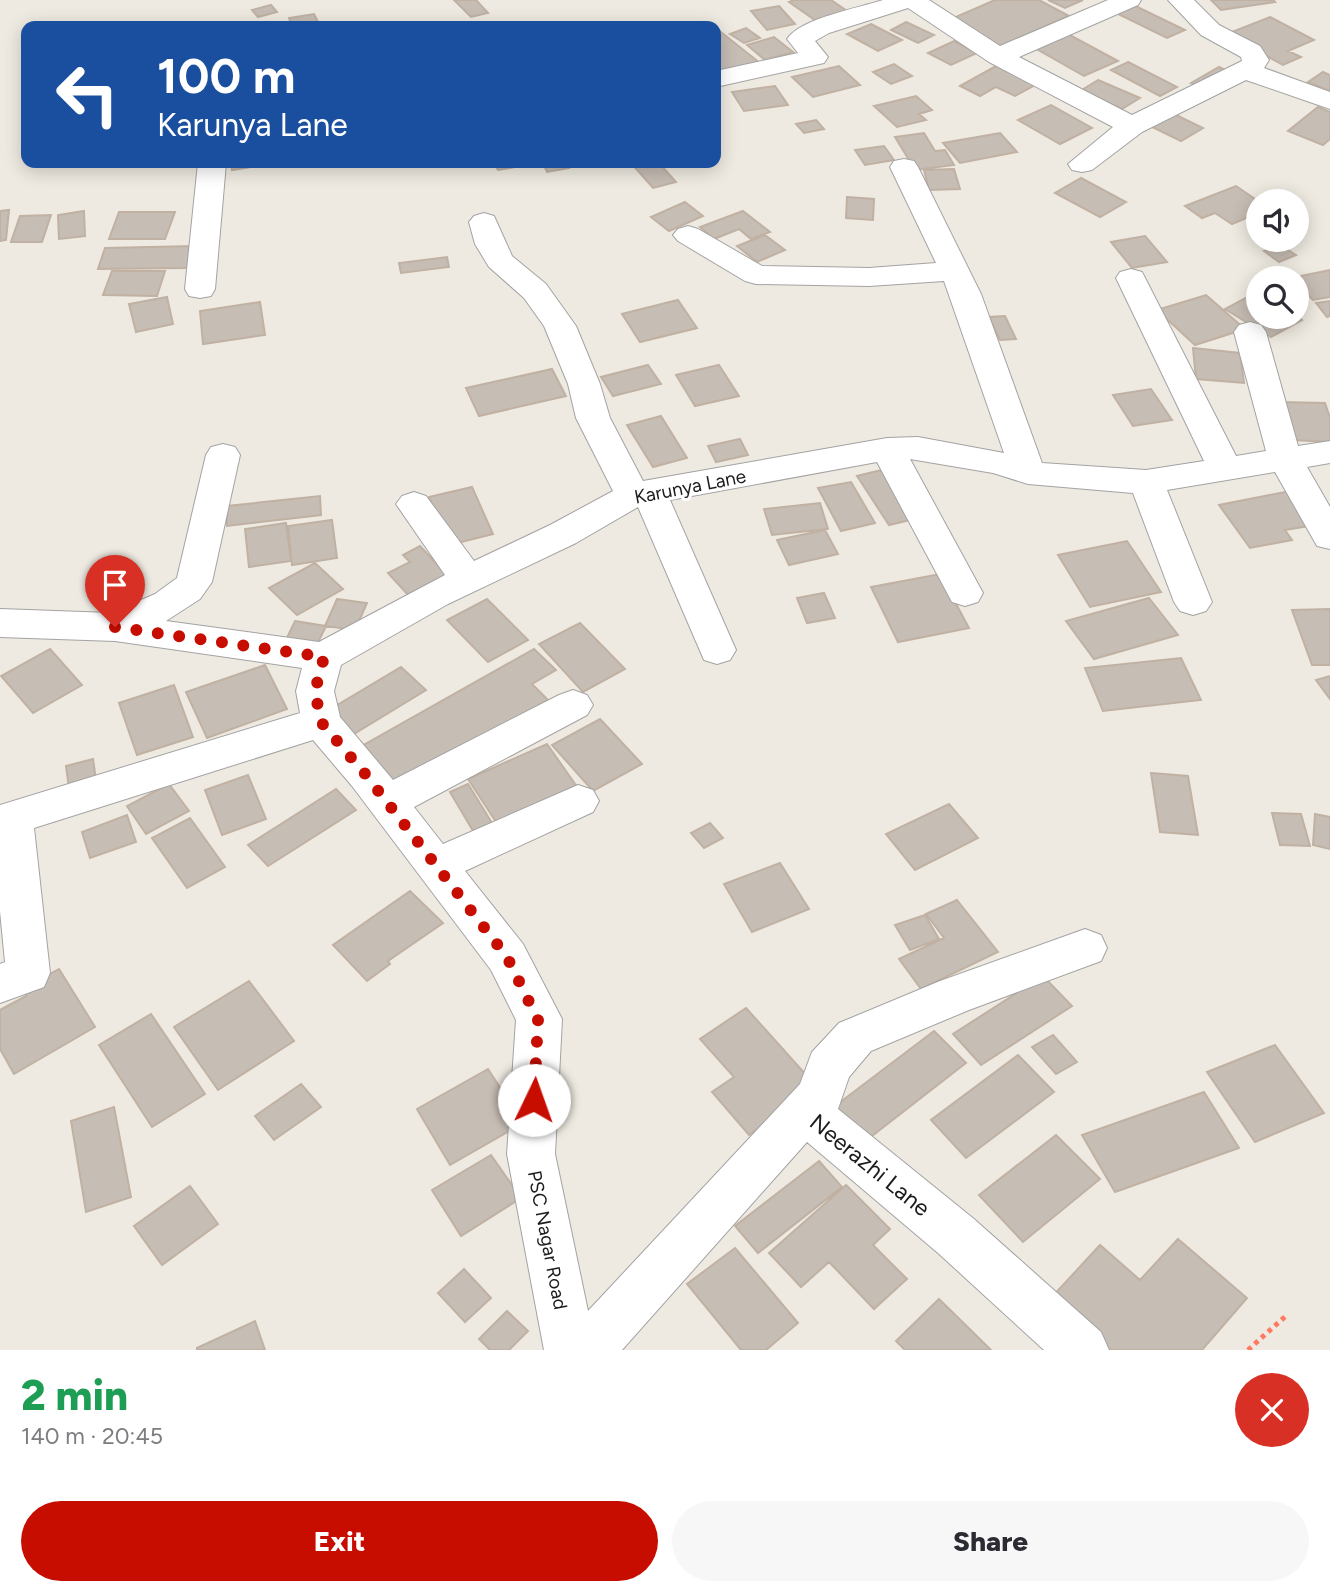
<!DOCTYPE html>
<meta charset="utf-8">
<style>
:root{--surface:#fff;--page:#f7f7f7;--text:#2b2b33;--muted:#7c7c81;--accent:#c70c00}
body{margin:0;font-family:Figtree,sans-serif;background:var(--page);color:var(--text);height:100vh;display:flex;flex-direction:column;font-size:26px;white-space:nowrap}
*{box-sizing:border-box;margin:0}
p{font-size:23px;color:var(--muted)}
.icon{flex:none;width:38px;height:38px;fill:none;stroke:currentColor;stroke-width:2;stroke-linecap:round;stroke-linejoin:round}
.map{position:relative;height:1350px;overflow:hidden}
.drawer{display:flex;flex-direction:column;background:var(--surface);flex:1}
.drawer>*{flex:none}
.hud{position:absolute;left:21px;top:21px;width:700px;height:147px;border-radius:14px;box-shadow:0 4px 18px #0003;background:#1a4fa0;color:#fff;overflow:hidden}
.buttons{position:absolute;left:1246px;top:189px;display:grid;gap:14px}
.buttons a{display:grid;place-items:center;width:63px;height:63px;border-radius:50%;background:var(--surface);box-shadow:0 4px 18px #0003;font-size:35px}
.pin{position:absolute;display:grid;place-items:center;width:60px;height:60px;color:#fff;margin:-72px -30px;border-radius:50% 50% 50% 0;rotate:-45deg;box-shadow:0 0 7px #0007}
.pin .icon{rotate:45deg}
.me{position:absolute;width:77px;margin:-38px;rotate:3deg;stroke-linejoin:round;filter:drop-shadow(0 0 5px #0008)}
.turn{display:flex;align-items:center;gap:24px;height:147px;padding:0 21px;font-size:32px}
.turn .icon{width:91px;height:91px;stroke-width:2.5}
.turn b{display:block;font-size:49px;line-height:60px}
.round{display:grid;place-items:center;flex:none;width:74px;height:74px;border-radius:37px;background:var(--page)}
.overview{display:flex;align-items:center;justify-content:space-between;height:119px;padding:0 21px}
h1{font-size:42px;font-weight:800;line-height:52px;color:#1e9e55}
.action{display:flex;gap:14px;margin-top:auto;padding:14px 21px}
.action a{flex:1;height:80px;border-radius:42px;background:var(--accent);color:#fff;font-size:28px;font-weight:800;line-height:80px;text-align:center}
.action a+a{background:var(--page);color:var(--text)}
.map>svg:first-child{display:block}
.building{fill:#c6bdb4;stroke:#c0b1a2;stroke-width:2}
.lines{fill:none;stroke-linecap:round;stroke-linejoin:round}
.minor-casing{stroke:#a3a3a3;stroke-width:2}
.path{stroke:#ff7a60;stroke-width:5;stroke-dasharray:4.5 4.5;stroke-linecap:butt}
.minor{fill:#fff;fill-rule:evenodd}
.route{stroke:#c70c00;stroke-width:12;stroke-dasharray:0 21.6}
.labels{text-anchor:middle;stroke-width:6;stroke-linejoin:round;paint-order:stroke}
.street-label{font-size:19px;fill:#1c1c1c;stroke:#fff}
.near-street-label{font-size:23px;fill:#1c1c1c;stroke:#fff}
</style>
<div class="map">
<svg width="1330" height="1350" viewBox="0 0 1330 1350">
<rect width="100%" height="100%" fill="#eeeae1"/>
<path class="building" d="M454 0H476L488 13 471 17Z
M794 0H831L847 11 816 21 789 2Z
M995 0H1039L1069 16 1000 46 951 19Z
M1048 0H1083L1065 8Z
M1211 0H1273L1275 2 1221 10Z
M1127 2 1185 30 1167 38 1110 10Z
M271 5 277 12 258 17 252 10Z
M779 6 795 24 767 30 751 11Z
M314 14 320 26H292L289 18Z
M1270 17 1314 40 1288 51 1301 57 1283 65 1227 34Z
M906 22 934 35 918 43 891 30Z
M871 24 902 40 878 51 847 34Z
M746 28 760 38 744 43 730 34Z
M716 29H717L760 63 722 75 716 70Z
M1064 32 1118 61 1084 76 1031 46Z
M774 37 793 52 765 60 747 45Z
M954 41 977 53 951 65 928 53Z
M1128 62 1177 87 1160 96 1111 70Z
M894 64 912 76 891 84 873 72Z
M998 65 1037 84 1015 96 996 87 980 96 960 86Z
M839 66 860 85 813 97 792 77Z
M1219 67 1231 73 1203 88 1191 83Z
M1323 72 1330 75V91L1308 82Z
M1098 80 1140 98 1122 109 1080 91Z
M775 86 788 105 744 111 732 92Z
M916 96 932 110 919 114 926 120 897 127 874 106Z
M1051 105 1092 128 1060 144 1018 120Z
M1318 107 1330 112V139L1323 145 1288 131Z
M1174 114 1203 128 1181 141 1152 127Z
M816 120 824 129 804 133 796 124Z
M924 133 935 151 945 150 954 165 915 170 895 137Z
M1000 133 1017 152 960 163 943 143Z
M884 146 894 160 865 165 855 150Z
M231 163H271V164L232 170Z
M494 163H531L532 164 498 170Z
M543 163H566L569 168 547 172Z
M631 163H659L676 182 653 188Z
M954 169 960 189 929 190 924 170Z
M1081 178 1126 202 1100 217 1055 193Z
M1236 186 1258 201V213L1232 224 1215 213 1202 218 1185 206Z
M847 197 874 199 873 220 846 218Z
M685 202 703 216 669 231 651 217Z
M9 210 6 240 0 241V211Z
M84 211 85 236 59 239 58 215Z
M743 211 770 232 751 239 739 229 714 239 700 227Z
M119 212H175L165 239H109Z
M51 215 42 242H11L20 216Z
M765 235 785 250 757 262 737 246Z
M1145 236 1167 262 1132 268 1111 242Z
M1280 245 1296 255 1279 262 1264 251Z
M194 246 189 268 98 269 105 248Z
M447 257 449 267 401 273 399 263Z
M1330 270V297L1313 300 1297 284V278H1291Z
M112 271H165L157 296 103 295Z
M1257 292 1258 317 1297 316 1302 320 1271 337 1225 309Z
M1206 295 1245 329 1195 345 1157 310Z
M167 297 173 324 136 332 129 304Z
M678 300 697 328 640 342 622 314Z
M1330 301V316L1327 317 1316 303Z
M260 302 265 335 203 344 200 311Z
M1005 316 1016 339 1000 340 989 317Z
M1193 348 1240 353 1244 383 1196 379Z
M648 365 661 384 613 396 601 377Z
M719 365 739 396 695 406 676 375Z
M552 369 566 396 479 416 466 388Z
M1151 389 1172 420 1133 426 1113 395Z
M1280 402 1325 403 1330 418V442L1292 440Z
M661 416 687 458 653 467 627 425Z
M740 439 748 455 716 462 708 446Z
M882 470 914 519 889 525 857 476Z
M851 482 875 523 841 531 818 488Z
M472 487 493 534 449 545 429 497Z
M1290 491 1315 525 1285 530 1292 540 1250 548 1219 505Z
M320 496 321 515 227 526V506Z
M820 503 828 529 772 535 764 509Z
M332 520 337 558 292 565 288 526Z
M286 523 291 561 249 567 245 529Z
M825 530 838 554 789 565 777 540Z
M1127 541 1161 592 1090 607 1058 555Z
M420 546 449 577 410 597 388 573 410 562 403 555Z
M315 563 343 589 297 615 269 588Z
M940 574 969 628 898 642 871 587Z
M824 593 835 618 807 623 797 598Z
M1149 598 1178 635 1094 659 1066 621Z
M337 599 367 603 355 630 325 626Z
M487 599 528 640 488 662 447 620Z
M1330 609V665H1312L1292 610Z
M295 621 326 626 313 653 282 648Z
M580 623 625 669 583 692 539 644Z
M50 649 82 685 33 713 1 676Z
M534 649 556 670 532 684 552 704 399 791 360 747Z
M1181 658 1201 700 1103 711 1085 668Z
M265 665 287 709 207 738 186 692Z
M401 667 426 690 349 737 324 713Z
M1330 676V699L1316 680Z
M174 685 193 737 137 755 119 703Z
M600 719 642 764 593 791 552 745Z
M547 744 580 791 500 828 468 779Z
M93 759 96 780 69 788 66 766Z
M1151 773 1188 776 1198 835 1160 832Z
M248 775 266 819 222 835 205 790Z
M169 784 189 811 146 834 127 806Z
M468 784 492 823 473 831 450 792Z
M336 789 356 810 268 866 248 845Z
M949 804 978 838 915 870 886 834Z
M1272 813 1301 814 1310 846 1280 845Z
M1315 814 1330 817V849L1313 845Z
M127 815 136 842 90 858 82 832Z
M190 818 225 867 187 888 152 838Z
M710 823 723 838 704 848 691 833Z
M780 863 809 909 752 932 724 884Z
M410 891 443 923 388 961 390 964 367 981 333 945Z
M957 900 998 952 921 989 899 959 944 938 926 914Z
M925 915 939 939 910 950 895 925Z
M59 969 95 1027 14 1074 0 1049V1010L26 996 22 989Z
M1043 976 1072 1006 981 1065 953 1034Z
M249 981 294 1041 218 1090 174 1027Z
M746 1008 817 1087 749 1135 712 1092 734 1077 700 1039Z
M151 1014 205 1094 152 1127 99 1045Z
M934 1031 966 1063 867 1140 835 1106Z
M1053 1035 1077 1062 1056 1074 1032 1047Z
M1275 1045 1324 1113 1255 1142 1207 1072Z
M1018 1055 1054 1092 966 1158 931 1120Z
M488 1069 523 1123 450 1165 417 1109Z
M301 1084 321 1107 274 1140 255 1116Z
M1204 1092 1239 1148 1115 1192 1082 1135Z
M114 1107 131 1197 86 1212 71 1121Z
M1056 1135 1100 1179 1023 1242 979 1195Z
M491 1155 521 1198 461 1236 432 1190Z
M819 1161 842 1187 758 1253 735 1226Z
M846 1185 890 1229 873 1245 907 1279 874 1309 829 1262 801 1287 769 1253Z
M190 1186 218 1224 162 1265 134 1226Z
M1178 1239 1247 1298 1202 1350H1108L1051 1298 1100 1245 1140 1280Z
M735 1248 798 1323 766 1350H741L687 1284Z
M464 1269 491 1298 465 1322 438 1293Z
M939 1299 991 1350H905L896 1341Z
M507 1311 528 1331 509 1350H490L479 1339Z
M255 1321 265 1350H197V1348Z"/>
<g class="lines">
<defs>
<path id="minor" d="M883 0H929L1000 46 1108 0H1141L1138 5 1019 57 1132 115 1242 61 1241 57 1201 35 1168 0H1194L1219 25 1260 46 1269 60 1264 68 1330 92V109L1246 80 1142 132 1092 170 1082 172 1072 170 1068 164 1113 127 989 62 908 8 829 33 815 41 828 57 824 63 716 87V71L798 53 787 39C801 18 859 8 883 0Z
M904 159 914 161 918 167 981 294 1042 463 1146 470 1204 461 1116 278 1120 272 1131 269 1142 272 1236 456 1266 451 1234 332 1239 325 1250 322 1261 325 1266 332 1298 446 1330 441V463L1307 467 1330 507V549L1317 546 1275 472 1167 490 1212 602 1206 611 1193 615 1180 611 1174 602 1133 493 1028 484 993 473 910 459 983 593 978 602 965 606 952 602 877 462 670 500 736 650 730 660 717 664 704 660 638 507 576 543 448 604 341 665 334 691 340 717 393 780 559 695 573 690 587 695 593 705 587 715 414 807 443 844 578 785 593 790 599 801 593 812 465 871 523 944 562 1019 555 1154 588 1311 800 1084 812 1052 839 1023 940 981 1085 929 1101 935 1107 948 1101 961 969 1010 871 1051 849 1077 838 1109 974 1219 1101 1332 1109 1350H1044L938 1253 807 1142 622 1350H544L507 1154 516 1020 491 970 352 786 313 740 34 828 50 973 44 987 0 1003V964L5 962 0 911V805L300 713 296 691 302 668 115 641 0 637V609L111 613 155 594 177 578 206 455 211 447 223 444 235 447 240 455 212 582 200 599 166 621 319 642 445 575 396 504 402 496 414 492 426 496 474 561 550 525 613 491 576 418 568 384 544 326 524 298 489 267 475 244 469 222 474 216 484 213 494 216 512 256 546 284 576 326 600 384 610 418 643 481 887 438 918 437 1004 453 944 281 869 286 756 284 745 281 678 241 673 235 678 229 688 226 698 229 762 266 869 268 936 263 890 167 894 161Z
M198 163H226L215 289 211 296 200 298 189 296 185 289Z"/>
</defs>
<use href="#minor" class="minor-casing"/>
<path class="path" d="M1248 1350 1287 1315"/>
<use href="#minor" class="minor"/>
</g>
<g class="lines">
<path class="route" d="M115 627 324 657 315 691 321 722 366 775 507 957 538 1020 534 1100"/>
</g>
<g class="labels">
<g class="street-label">
<text transform="translate(690 486) rotate(-11)" y="7">Karunya Lane</text>
<text transform="translate(548 1240) rotate(79)" y="7">PSC Nagar Road</text>
</g>
<g class="near-street-label">
<text transform="translate(870 1165) rotate(39)" y="8">Neerazhi Lane</text>
</g>
</g>
</svg>
<div class="buttons">
<a><svg class="icon" aria-label="sound" viewBox="0 0 24 24"><path d="M4 9h4l5-4v14l-5-4H4zM17 9q2 3 0 6"/></svg></a>
<a><svg class="icon" aria-label="search" viewBox="0 0 24 24"><circle cx="10" cy="10" r="6"/><path d="M15 15l6 6"/></svg></a>
</div>
<div class="pin" style="left:115px;top:627px;background:#d93025"><svg class="icon" aria-label="arrive" viewBox="0 0 24 24"><path d="M6 21V4h12l-3 4 3 4H6"/></svg></div>
<svg class="me" style="left:534px;top:1100px" viewBox="-20 -20 40 40"><circle r="19" fill="#fff"/><path d="M0-13L10 11 0 6-10 11z" fill="#c70c00"/></svg>
<div class="hud">
<div class="turn"><svg class="icon" aria-label="left" viewBox="0 0 24 24"><path d="M17 20v-9H6M10 6l-5 5 5 5"/></svg><div><b>100 m</b>Karunya Lane</div></div>
</div>
</div>
<section class="drawer">
<div class="overview"><div><h1>2 min</h1><p>140 m · 20:45</p></div><a class="round" style="background:#d93025;color:#fff"><svg class="icon" aria-label="close" viewBox="0 0 24 24"><path d="M6 6l12 12M18 6L6 18"/></svg></a></div>
<div class="action"><a>Exit</a><a>Share</a></div>
</section>
